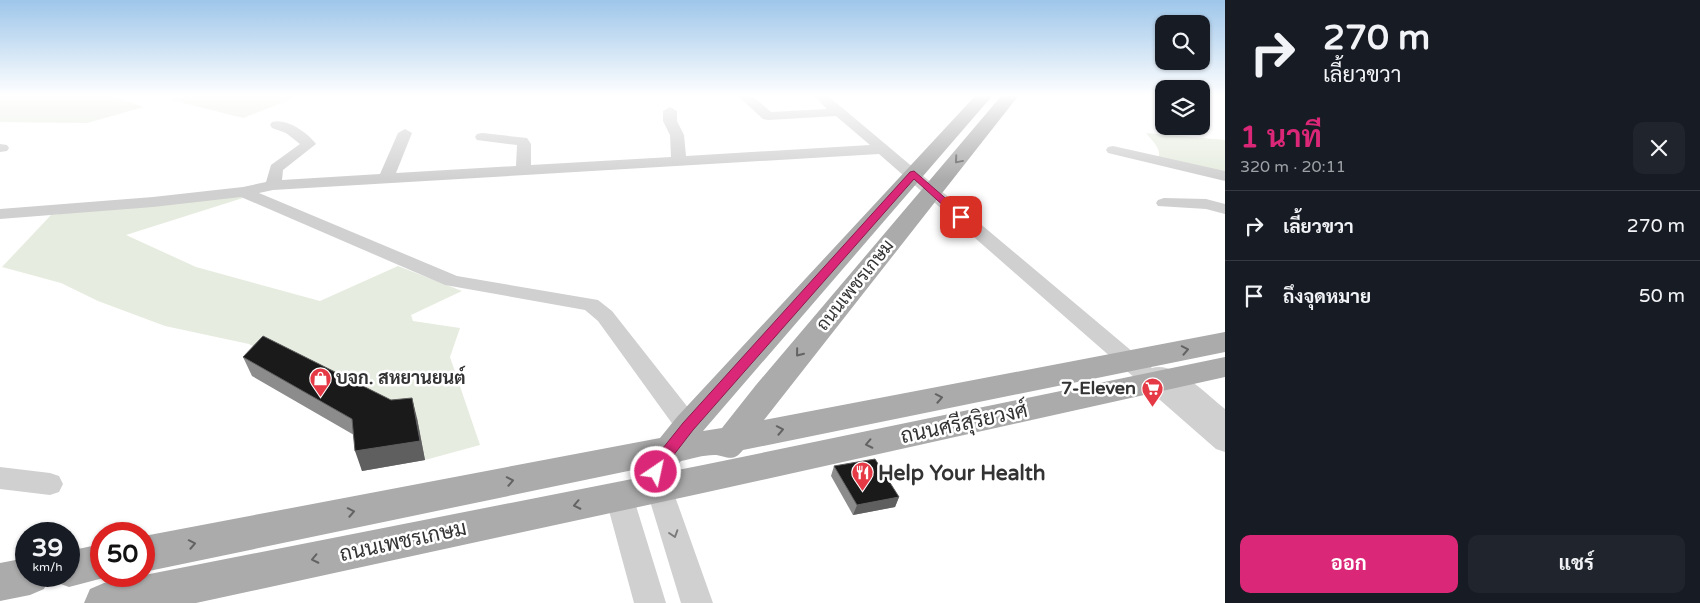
<!DOCTYPE html>
<html lang="th">
<meta charset="utf-8">
<style>
:root{--surface:#171b24;--page:#20242c;--text:#f1f3f6;--muted:#9ea1a6;--line:#363941;--accent:#db2777}
body{margin:0;font-family:"Varela Round",Sarabun,sans-serif;background:var(--page);color:var(--text);height:100vh;display:flex;flex-direction:column;font-size:19px;white-space:nowrap}
*{box-sizing:border-box;margin:0}
p{font-size:16px;color:var(--muted)}
.icon{flex:none;width:28px;height:28px;fill:none;stroke:currentColor;stroke-width:2;stroke-linecap:round;stroke-linejoin:round}
.map{position:relative;flex:1;overflow:hidden}
.panel{display:flex;flex-direction:column;background:var(--surface);width:475px}
.panel>*{flex:none}
.top-card{background:#171b24;color:var(--text);overflow:hidden}
.buttons{position:absolute;left:1155px;top:15px;display:grid;gap:10px}
.buttons a{display:grid;place-items:center;width:55px;height:55px;border-radius:10px;background:var(--surface);box-shadow:0 1px 4px #0004;font-size:25px}
.speed{position:absolute;left:15px;top:522px;display:flex;gap:10px;font-size:25px;font-weight:700;text-align:center}
.speed>*{display:grid;place-content:center;width:65px;height:65px;border-radius:50%;background:var(--surface);box-shadow:0 1px 4px #0004;line-height:1}
.speed small{font-size:12px;font-weight:400}
.speed .limit{border:8px solid #d22;background:#fff;color:#111}
.pin{position:absolute;display:grid;place-items:center;width:42px;height:42px;color:#fff;margin:-21px;border-radius:10px;box-shadow:0 2px 8px #0006}
.me{position:absolute;width:55px;margin:-28px;rotate:34deg;stroke-linejoin:round;filter:drop-shadow(0 0 4px #0008)}
.turn{display:flex;align-items:center;gap:18px;height:105px;padding:0 15px;font-size:22px}
.turn .icon{width:65px;height:65px;stroke-width:2.5}
.turn b{display:block;font-size:35px;line-height:42px}
.round{display:grid;place-items:center;flex:none;width:52px;height:52px;border-radius:10px;background:var(--page)}
.headline{display:flex;align-items:center;justify-content:space-between;height:85px;padding:0 15px}
h1{font-size:30px;font-weight:700;line-height:38px;color:var(--accent)}
.cta{display:flex;gap:10px;margin-top:auto;padding:10px 15px}
.cta a{flex:1;height:58px;border-radius:10px;background:var(--accent);color:#fff;font-size:20px;font-weight:700;line-height:58px;text-align:center}
.cta a+a{background:var(--page);color:var(--text)}
ul{padding:0;list-style:none}
li{display:flex;align-items:center;gap:15px;height:70px;padding:0 15px;border-top:1px solid var(--line)}
li div{flex:1}
li b{display:block;font-size:19px}
li em{font-style:normal}
main{display:flex;flex:1;min-height:0}
.map>svg:first-child{display:block}
.green{fill:#e6ecdf}
.lines{fill:none;stroke-linecap:round;stroke-linejoin:round}
.minor{fill:#d0d0d0;fill-rule:evenodd}
.major{fill:#ababab;fill-rule:evenodd}
.wall{fill:#8c8c8c}
.shaded-wall{fill:#5f5f5f}
.building{fill:#1a1a1a;stroke:#5f5f5f}
.oneway{stroke:#636363}
.oneway2{stroke:#7a7a7a}
.route{fill:#db2777;stroke:#8e194d}
.labels{text-anchor:middle;stroke-width:5;stroke-linejoin:round;paint-order:stroke}
.street-label{font-size:18px;fill:#333;stroke:#fff}
.poi-label{font-size:18px;font-weight:bold;fill:#333;stroke:#fff;text-anchor:start}
.near-street-label{font-size:21px;fill:#333;stroke:#fff}
.near-poi-label{font-size:21px;font-weight:bold;fill:#333;stroke:#fff;text-anchor:start}
</style>
<main>
<div class="map">
<svg width="1225" height="603" viewBox="0 0 1225 603">
<rect width="100%" height="100%" fill="#fff"/>
<path class="green" d="M0 95H111L144 107 87 123 0 122Z
M184 95H302L243 118 171 100Z
M1146 133 1225 140V176L1157 160C1164 150 1152 141 1146 133Z
M239 194 246 197 126 235 196 267 320 301 398 266 462 291 411 315 413 321 460 328 450 357 480 445 425 460 417 418 397 419 249 344 165 326 98 301 61 283 2 267 51 215Z"/>
<g class="lines">
<path class="minor" d="M737 95H751L771 112 827 109 813 95H827L1152 368C1175 361 1207 395 1225 409V452L1216 449 879 154 273 190 259 193 457 276 598 300 612 311 697 419 700 426 697 433 688 435 679 433 598 321 585 310 445 285 241 197 153 207 0 219V209L153 197 243 187 266 182 271 165 300 144 286 133 272 128 270 125 272 122C287 118 308 133 316 144L283 170 282 180 380 174 398 133 405 129 412 133 396 173 516 166 517 145 477 140 475 137 477 134 482 133 527 138 531 144V165L671 157 670 135 663 121V111L670 107 677 111V121L684 135 686 156 870 145 836 116 768 120 763 119Z
M0 144 7 145 9 148 7 151 0 152Z
M1113 146 1225 171V181L1108 153 1106 150 1108 147Z
M1164 198 1206 199 1225 204V214L1206 209 1158 206 1156 203 1158 200Z
M0 467 50 473 59 476 63 484 59 492 50 495 0 489Z
M659 477 668 480 672 488 713 603H681L646 488 650 480Z
M619 484 629 488 633 496 666 603H634L605 496 609 488Z"/>
<path class="major" d="M976 95H993L703 431 722 428 756 385 1002 95H1019L764 420 1225 332V352L743 450C732 464 726 455 714 455 703 455 691 459 681 461 675 469 665 468 657 465L144 572V536L660 438 677 417Z
M1225 357V377L703 493 196 603H84L90 589 104 583 703 465Z
M101 544V576H111L69 587 55 582 53 576H69V551Z
M26 558V576H50L44 589 30 595 0 601V563Z"/>
</g>
<path class="wall" d="M243 357 417 418 425 460 362 471 354 435 252 376Z
M834 466 899 497 895 507 853 515 831 476Z"/>
<path class="shaded-wall" d="M412 398 417 418 425 460 362 471 355 451Z
M899 497 895 507 853 515 857 505Z"/>
<path class="building" d="M263 336 391 400 412 398 420 441 355 451 352 419 243 357Z
M875 459 899 497 857 505 834 466Z"/>
<defs><path id="oneway-chevron" d="M-2-3.5L2.5 0L-2 3.5" fill="none" stroke-width="1.6" stroke-linecap="round" stroke-linejoin="round" transform="scale(1.25)"/></defs>
<g class="oneway">
<use href="#oneway-chevron" transform="translate(958 160) rotate(130)"/>
<use href="#oneway-chevron" transform="translate(1185 350) rotate(-11)"/>
<use href="#oneway-chevron" transform="translate(799 353) rotate(129)"/>
<use href="#oneway-chevron" transform="translate(939 398) rotate(-11)"/>
<use href="#oneway-chevron" transform="translate(780 430) rotate(-11)"/>
<use href="#oneway-chevron" transform="translate(869 444) rotate(168)"/>
<use href="#oneway-chevron" transform="translate(510 481) rotate(-11)"/>
<use href="#oneway-chevron" transform="translate(577 505) rotate(168)"/>
<use href="#oneway-chevron" transform="translate(351 512) rotate(-11)"/>
<use href="#oneway-chevron" transform="translate(192 544) rotate(-11)"/>
<use href="#oneway-chevron" transform="translate(315 559) rotate(168)"/>
</g>
<use class="oneway2" href="#oneway-chevron" transform="translate(674 534) rotate(72)"/>
<linearGradient id="sky" x2="0" y2="1"><stop stop-color="#9ec6ea"/><stop offset="0.53" stop-color="#fff"/><stop offset="1" stop-color="#fff" stop-opacity="0"/></linearGradient>
<rect width="1225" height="180" fill="url(#sky)"/>
<path class="route" d="M914 171 965 215V219H958L914 179 693 430 666 465 661 476 656 478 651 476 649 472 655 458 683 423 910 172Z"/>
<defs>
<symbol id="shop-pin" viewBox="-11 -11 22 30"><path d="M0 17L-7.5 6A9.5 9.5 0 1 1 7.5 6Z" fill="#e63946" stroke="#fff"/><path d="M-5-2.5h2.3a2.7 3.5 0 0 1 5.4 0H5L5.5 6h-11ZM-1.5-2.5h3a1.5 2.3 0 0 0-3 0Z" fill="#fff"/></symbol>
<symbol id="supermarket-pin" viewBox="-11 -11 22 30"><path d="M0 17L-7.5 6A9.5 9.5 0 1 1 7.5 6Z" fill="#e63946" stroke="#fff"/><path d="M-6-5.5h2.5l.6 2H6L4.5 2H-2.5L-4.4-4H-6ZM-1.5 3.2a1.3 1.3 0 1 0 .1 0ZM3 3.2a1.3 1.3 0 1 0 .1 0Z" fill="#fff"/></symbol>
<symbol id="restaurant-pin" viewBox="-11 -11 22 30"><path d="M0 17L-7.5 6A9.5 9.5 0 1 1 7.5 6Z" fill="#e63946" stroke="#fff"/><path d="M-5-6h1v4h1v-4h1v4h1v-4h1v5L-1.5 .5V6h-2V.5L-5-1ZM5-6V6H3V1.5H1.5Q1.5-4 5-6Z" fill="#fff"/></symbol>
</defs>
<g fill-rule="evenodd">
<use href="#shop-pin" x="308" y="366" width="25" height="34"/>
<use href="#supermarket-pin" x="1140" y="376" width="25" height="34"/>
<use href="#restaurant-pin" x="850" y="460" width="25" height="34"/>
</g>
<g class="labels">
<g class="street-label">
<text transform="translate(855 285) rotate(-51)" y="6">ถนนเพชรเกษม</text>
</g>
<g class="poi-label">
<text x="336" y="384">บจก. สหยานยนต์</text>
<text x="1136" y="394" text-anchor="end">7-Eleven</text>
</g>
<g class="near-street-label">
<text transform="translate(964 423) rotate(-12)" y="7">ถนนศรีสุริยวงศ์</text>
<text transform="translate(403 541) rotate(-12)" y="7">ถนนเพชรเกษม</text>
</g>
<g class="near-poi-label">
<text x="878" y="480">Help Your Health</text>
</g>
</g>
</svg>
<div class="buttons">
<a><svg class="icon" aria-label="search" viewBox="0 0 24 24"><circle cx="10" cy="10" r="6"/><path d="M15 15l6 6"/></svg></a>
<a><svg class="icon" aria-label="layers" viewBox="0 0 24 24"><path d="M12 4l9 5-9 5-9-5zM3 14l9 5 9-5"/></svg></a>
</div>
<div class="speed"><div>39<small>km/h</small></div><div class="limit">50</div></div>
<div class="pin" style="left:961px;top:217px;background:#d93025"><svg class="icon" aria-label="arrive" viewBox="0 0 24 24"><path d="M6 21V4h12l-3 4 3 4H6"/></svg></div>
<svg class="me" style="left:656px;top:472px" viewBox="-20 -20 40 40"><circle r="17" fill="#db2777" stroke="#fff" stroke-width="3"/><path d="M0-11L8 9 0 5-8 9z" fill="#fff"/></svg>
</div>
<section class="panel">
<div class="top-card">
<div class="turn"><svg class="icon" aria-label="right" viewBox="0 0 24 24"><path d="M7 20v-9h11M14 6l5 5-5 5"/></svg><div><b>270 m</b>เลี้ยวขวา</div></div>
</div>
<div class="headline"><div><h1>1 นาที</h1><p>320 m · 20:11</p></div><a class="round"><svg class="icon" aria-label="close" viewBox="0 0 24 24"><path d="M6 6l12 12M18 6L6 18"/></svg></a></div>
<ul>
<li><svg class="icon" aria-label="right" viewBox="0 0 24 24"><path d="M7 20v-9h11M14 6l5 5-5 5"/></svg><div><b>เลี้ยวขวา</b></div><em>270 m</em></li>
<li><svg class="icon" aria-label="arrive" viewBox="0 0 24 24"><path d="M6 21V4h12l-3 4 3 4H6"/></svg><div><b>ถึงจุดหมาย</b></div><em>50 m</em></li>
</ul>
<div class="cta"><a>ออก</a><a>แชร์</a></div>
</section>
</main>
